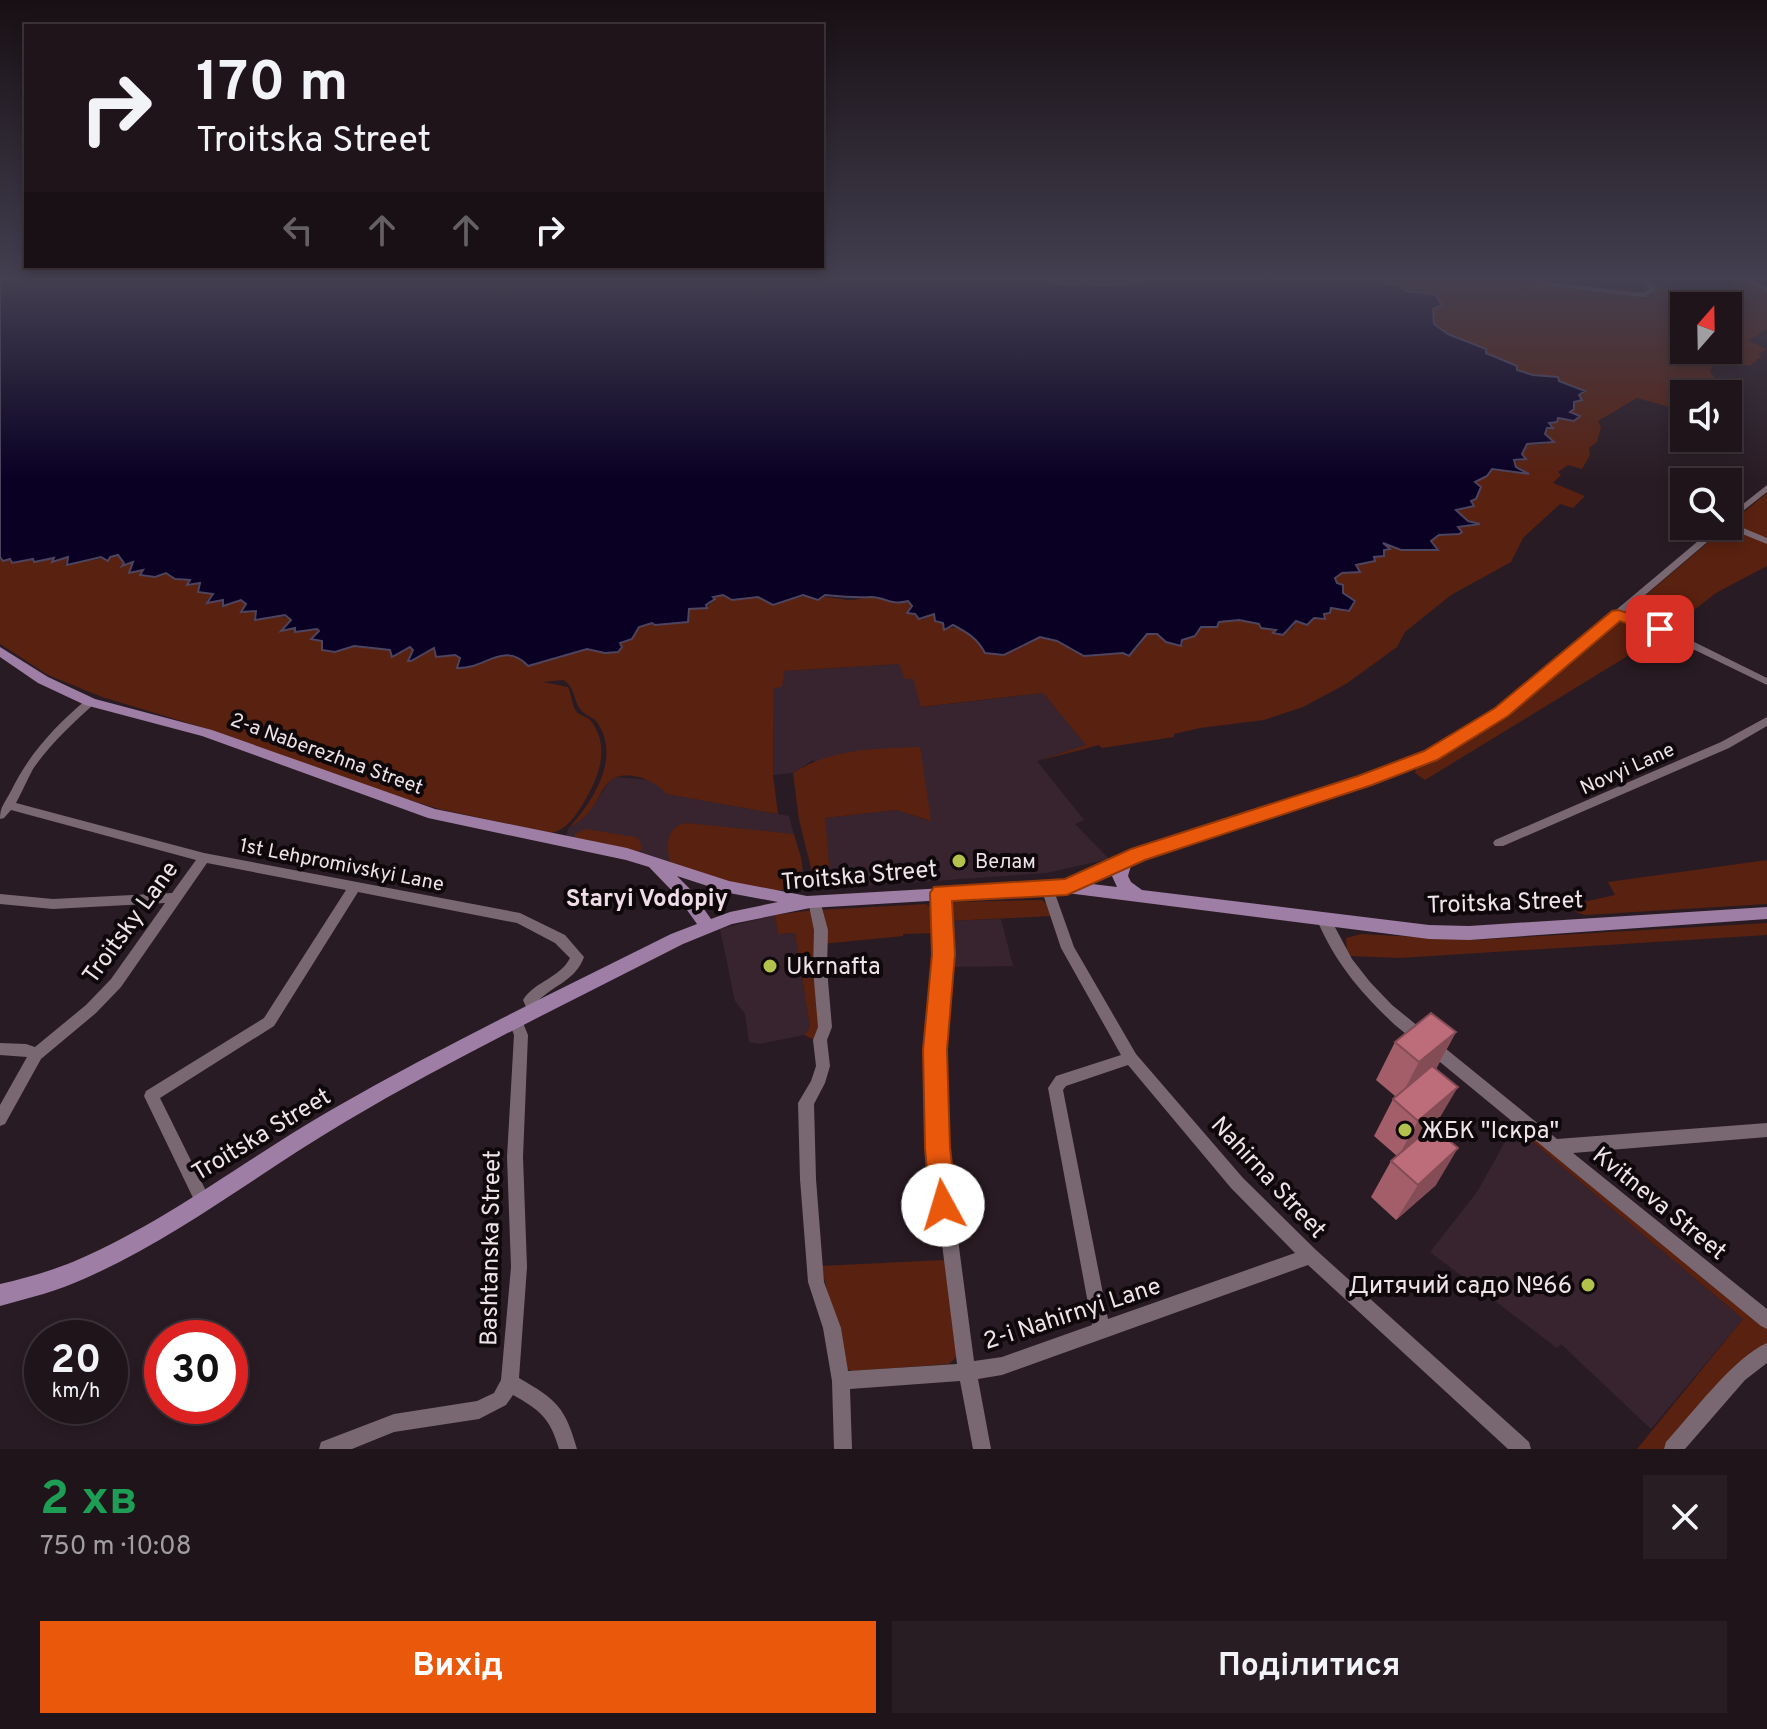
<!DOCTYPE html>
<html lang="uk">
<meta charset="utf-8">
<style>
:root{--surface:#1f141a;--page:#271d23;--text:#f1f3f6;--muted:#a19ea2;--line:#3c3339;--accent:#ea580c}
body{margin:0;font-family:Overpass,sans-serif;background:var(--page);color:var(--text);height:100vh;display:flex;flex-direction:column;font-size:30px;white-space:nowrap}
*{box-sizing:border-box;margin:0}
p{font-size:26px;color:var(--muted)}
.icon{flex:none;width:44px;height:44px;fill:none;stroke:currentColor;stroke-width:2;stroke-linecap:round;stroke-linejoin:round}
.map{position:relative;height:1449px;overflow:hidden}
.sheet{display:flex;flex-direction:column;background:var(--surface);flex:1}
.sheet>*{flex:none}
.banner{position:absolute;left:24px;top:24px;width:800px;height:244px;border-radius:0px;box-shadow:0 4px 12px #0003,0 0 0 2px var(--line);background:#1f141a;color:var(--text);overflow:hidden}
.needle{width:52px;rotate:20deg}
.fabs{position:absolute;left:1670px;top:292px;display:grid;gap:16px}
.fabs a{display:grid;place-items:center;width:72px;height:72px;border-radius:0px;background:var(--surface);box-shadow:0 4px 12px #0003,0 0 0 2px var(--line);font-size:40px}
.speed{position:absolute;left:24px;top:1320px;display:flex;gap:16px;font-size:40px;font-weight:700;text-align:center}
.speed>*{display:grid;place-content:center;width:104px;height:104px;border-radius:50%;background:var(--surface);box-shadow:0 4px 12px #0003,0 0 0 2px var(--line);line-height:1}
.speed small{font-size:20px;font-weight:400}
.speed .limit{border:12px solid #d22;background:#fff;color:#111}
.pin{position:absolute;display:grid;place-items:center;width:68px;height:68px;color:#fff;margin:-34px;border-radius:16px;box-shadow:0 4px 12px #0006}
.me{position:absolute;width:88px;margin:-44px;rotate:354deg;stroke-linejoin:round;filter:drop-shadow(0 0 6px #0008)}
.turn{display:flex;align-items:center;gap:28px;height:168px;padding:0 40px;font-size:36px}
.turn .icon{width:104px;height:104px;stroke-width:2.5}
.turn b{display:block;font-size:56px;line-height:68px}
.lanes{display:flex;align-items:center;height:76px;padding:0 40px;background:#0003;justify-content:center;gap:40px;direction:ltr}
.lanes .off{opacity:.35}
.round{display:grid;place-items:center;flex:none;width:84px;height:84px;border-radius:0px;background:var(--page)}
.head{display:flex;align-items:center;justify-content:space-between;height:136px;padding:0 40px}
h1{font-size:48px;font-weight:700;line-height:60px;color:#1e9e55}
.cta{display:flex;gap:16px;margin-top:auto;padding:16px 40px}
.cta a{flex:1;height:92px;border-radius:0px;background:var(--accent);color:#fff;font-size:32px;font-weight:700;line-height:92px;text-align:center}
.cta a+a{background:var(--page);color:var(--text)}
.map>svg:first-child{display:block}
.built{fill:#38242f}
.green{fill:#592110;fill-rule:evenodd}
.water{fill:#090024;stroke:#4d445f;stroke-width:2}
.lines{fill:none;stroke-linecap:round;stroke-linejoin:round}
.minor{fill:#796871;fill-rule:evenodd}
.major{fill:#9e7ea5;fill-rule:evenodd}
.wall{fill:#a35e69}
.shaded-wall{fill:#844c55}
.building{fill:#bd6d7a;stroke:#844c55;stroke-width:2}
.route{fill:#ea580c;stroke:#983908;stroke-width:2}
.poi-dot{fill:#b3c24b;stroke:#0e080b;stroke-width:3}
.labels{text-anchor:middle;stroke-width:8;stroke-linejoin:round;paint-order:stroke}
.street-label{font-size:20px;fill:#ede3e8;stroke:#0e080b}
.poi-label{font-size:20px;fill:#ede3e8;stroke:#0e080b;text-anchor:start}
.near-street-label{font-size:24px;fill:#ede3e8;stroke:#0e080b}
.quarter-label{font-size:24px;font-weight:bold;fill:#efdce6;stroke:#0e080b}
.near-poi-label{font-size:24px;fill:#ede3e8;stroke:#0e080b;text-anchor:start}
</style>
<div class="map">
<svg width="1767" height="1449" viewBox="0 0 1767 1449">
<rect width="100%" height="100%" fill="#291b23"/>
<path class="built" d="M900 664 913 679 922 707 1043 693 1087 745 1037 761 1084 820 1075 824 1109 859 1046 873 831 888 824 818 896 810 930 821 813 760 793 773 773 775 774 688 784 671Z
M618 777 649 780 661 785 667 794 789 816 803 870 798 881 790 889 781 891 566 837 568 829 589 812 611 779Z
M775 915 778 934 795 933 810 1027 804 1035 759 1044 749 1042 745 1014 735 1001 720 929Z
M1001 919 1013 966 949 967 948 921Z
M1514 1126 1743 1319 1651 1429 1561 1344 1557 1348 1430 1252 1477 1192Z"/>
<path class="green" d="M1044 277H1137L1144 282 1101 286 1084 281C1077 287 1054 283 1043 280Z
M1369 277H1515L1537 283 1646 296 1654 292 1652 285 1686 290 1688 296 1745 299 1742 297 1746 295 1721 277H1735L1767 291V329L1748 341 1767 349 1758 354 1762 356 1750 366 1718 358 1710 371 1723 390 1684 394V397L1670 401 1680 410 1637 398 1598 421 1601 427 1597 442 1589 448 1590 455 1582 469 1568 465 1558 472 1561 475 1553 483 1585 496 1573 508 1560 504 1523 538 1511 562 1451 595 1405 632 1397 647 1346 684 1303 707 1264 720 1200 728 1174 734V737L1102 748 1099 745 1038 761 1086 745 1043 693 921 707 913 679H905L899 664 784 671 782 687 774 688 773 775 778 814 666 794C658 780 623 768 610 781 602 788 598 800 592 808 586 817 576 823 568 829 592 802 622 759 597 722 593 717 586 716 582 711 572 701 577 688 563 680L543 682 568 687C571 693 572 705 576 711 579 716 587 716 591 721 612 749 597 780 583 804 575 817 566 830 551 833L439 809 367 787 211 730 102 697 48 675 0 644V557L5 561 33 559 32 562 69 557 65 564 121 556 124 566 133 562 130 571 143 570 142 576 155 577 166 573 175 579 190 580 189 584H201L198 592 214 594 207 600 209 603 223 600V606L241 600 246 604 242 612 256 610 254 619C270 620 277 612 291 620L281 631 296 628 297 632 317 629 318 633 311 638 322 641 331 650 354 646 385 647 397 654 410 646 414 650 409 656 415 658 434 648 439 657 455 654 460 658 458 668C481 670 507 641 526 666 547 662 567 650 587 649 596 648 605 653 618 652L622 647 620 643 632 638 639 627 652 623 688 622 689 609 706 608 715 600 713 597 723 595 732 600 758 597 773 605C799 594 819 595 847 600 855 601 864 597 872 597 887 598 890 606 908 601L912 606 907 611 922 620 934 614 935 621 943 623V628C962 626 975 633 985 653L1004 655 1040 637 1057 641 1084 656 1124 653 1126 656 1136 650 1147 634H1157L1179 646 1183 645 1182 640 1195 636 1201 627H1217L1219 622 1240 620 1259 624 1263 629 1272 627 1276 630 1273 632 1281 635 1293 628 1295 622 1307 624 1314 618 1325 619 1324 614 1329 613 1331 608 1349 611 1352 607 1343 593V586L1337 583 1335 578 1342 573 1359 572 1355 565 1360 562 1374 561V557L1384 556V550H1389L1383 543 1401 550H1438L1431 540 1439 534 1447 536 1448 532H1461L1458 528 1479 522 1468 521 1456 510 1473 505 1471 501 1476 499 1480 488 1475 482 1486 476 1492 469 1529 474 1513 463 1522 460 1525 445 1546 444 1545 432 1553 427 1550 422H1557V418L1573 421 1579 416 1570 412 1574 402 1582 400 1578 396 1584 394C1561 379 1543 377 1517 370V366L1486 353V349L1440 329 1434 324 1432 312 1440 305 1435 295 1420 290 1406 291 1401 287ZM1684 306H1728V350H1684Z
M1767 493V539L1736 525 1733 521Z
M1725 528 1767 543V566L1716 593 1668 630 1627 615 1626 612Z
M1622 619 1680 642 1657 638 1425 780 1415 773 1416 767C1494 732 1554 675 1617 620Z
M920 747 931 821 896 810 825 818 831 888 815 884 799 820 793 773C832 748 875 749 920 747Z
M687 823 794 834C796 844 804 860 802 871 796 916 695 870 670 862 666 845 666 826 687 823Z
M585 829 635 837 639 840 642 849 638 852 575 839V834Z
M1767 860V904L1585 915 1578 913 1569 905 1615 895 1608 882Z
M1042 900 1048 905 1052 916 948 921 947 908 953 902Z
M926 904 936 911 937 933 903 934V936L822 944 818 910Z
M813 910 822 1027 817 1041 804 1035 810 1027 795 933 778 934 775 915Z
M1767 923V935L1400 958 1347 956 1346 938 1361 934 1473 940Z
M1517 1124 1767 1325V1344L1664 1449H1637L1743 1319 1514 1126Z
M944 1260 958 1345 956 1357 949 1364 852 1371 847 1369 821 1266Z"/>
<path class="water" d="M0 277H1044V280C1055 283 1077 287 1084 281L1101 286 1143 282 1137 277H1369L1401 287 1406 291 1435 294 1442 305 1433 309 1434 324 1448 334 1486 349V353L1517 366V370L1533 375 1558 377 1559 381 1585 391 1579 395 1582 400 1574 402V409L1570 412 1580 416 1574 421 1558 418 1557 422 1549 423 1553 428H1547L1545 434 1554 442 1527 444 1522 454 1526 459 1514 460 1516 467 1529 474 1492 469 1487 476 1475 482 1481 487 1476 499 1471 501 1474 506 1456 510 1468 521 1480 524 1458 527 1462 532 1459 534 1439 535 1431 541 1438 550H1401L1383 543 1390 549 1384 550V556L1374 557 1375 561 1356 565 1360 572 1342 573 1335 578 1337 583 1343 585V593L1355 601 1349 611 1331 608 1330 613 1324 614 1325 619 1314 618 1307 625 1296 621 1283 635 1273 633 1276 630 1261 628 1259 624 1239 620 1219 622 1217 627H1201L1195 636 1182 640 1181 646 1166 642 1157 634H1147L1129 656 1123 653 1084 656 1057 641 1040 637 1004 655 985 653C977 638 968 633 953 625L944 630 943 623 935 621 934 614 919 619 915 614 907 613 912 606 908 601C890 606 885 597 871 597 852 598 844 597 825 595L818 600 803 595 773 605 758 597 732 600 723 595 713 597 715 599 706 605 707 608 689 609 688 622 655 625 652 623 639 627 632 639 620 643 622 647 618 652 605 653 587 649 528 666C504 640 484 670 457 668L460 658 455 655 436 657 434 648 411 661H408L413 650 410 647 392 657 390 650 354 646 335 652 322 650V641L311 639 319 631 317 629 295 632V628L281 631 291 620 285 615 255 620 256 611 241 612 246 604 241 600 223 606V600L207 603 213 594 198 592 200 583 187 585 190 580 175 579 166 573 155 577 140 575 143 570 129 573 133 562 122 566 124 563 118 555 110 557 108 561 101 557 67 565 68 557 52 562 54 558 34 562 33 559 12 563 10 559 3 561 0 557Z"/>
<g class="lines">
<path class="minor" d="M1513 277H1523L1547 282 1643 293 1649 289 1640 277H1646L1656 290 1644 297 1547 286Z
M1736 277H1744L1767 287V291Z
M1767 485V492L1729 522 1767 538V544L1725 527 1624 613 1676 633 1767 678V685L1668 637 1619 618 1505 714 1434 759 1369 784 1142 858 1072 890 1067 892 1062 890 1061 887 1062 884 1134 852 1361 778 1426 753 1497 710 1716 526H1728V516Z
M90 699 95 702 94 704C72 724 50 744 33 769 27 780 22 792 16 803L204 853 520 913 565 935 584 957C576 980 554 985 538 1001L542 1012 540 1016 535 1018 530 1016 523 1000C535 981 560 978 570 958L555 943 517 923 358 892 274 1026 160 1098 210 1199 208 1204 202 1207 196 1204 144 1096 146 1091 264 1018 346 890 207 863 121 987 96 1013 41 1059 5 1124 0 1126V1105L27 1057 0 1055V1043L26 1044 35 1047 86 1005 111 979 165 903 53 909 0 904V894L53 899 172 893 196 860 11 810 4 818 0 819C0 806 5 803 11 791 29 754 55 726 86 700Z
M1767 717V726L1729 748 1503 846H1495L1493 843 1495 840 1721 742Z
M1047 883 1052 885 1053 888 1074 947 1136 1054 1243 1178 1316 1250 1529 1442 1531 1449H1508L1308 1265 1002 1375 978 1379 991 1449H973L960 1381 850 1389 852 1449H834L832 1381 823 1328 808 1282 800 1179 798 1103 811 1081 816 1066 813 1040 818 1027 813 969 814 930 808 901 809 897 814 896 819 897 828 930 827 969 832 1027 827 1040 830 1066 825 1083 814 1104 816 1179 824 1282 841 1328 848 1371 957 1364 930 1148 928 1050 937 954 935 893 936 890 941 888 946 890 947 893 951 954 942 1050 946 1148 974 1361 1002 1357 1092 1325 1048 1088 1056 1076 1121 1055 1061 948 1041 888 1042 885ZM1128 1065 1231 1188 1295 1253 1108 1319 1063 1090 1066 1086Z
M1324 915 1329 916 1352 959 1370 982 1392 1005 1557 1139 1767 1123V1137L1573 1153 1767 1309V1329L1761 1326 1395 1025C1361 993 1336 964 1317 920L1319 916Z
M516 1016 521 1018 528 1035 523 1157 527 1267 519 1378C557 1400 565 1407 577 1449H559C550 1418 540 1410 513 1395L506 1405 479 1419 394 1432 352 1449H319L321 1442 394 1414 477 1401 494 1393 501 1380 511 1267 507 1157 514 1035 509 1022 511 1018Z
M1767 1343V1363L1745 1380 1685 1449H1664L1666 1442C1691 1415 1734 1357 1767 1343Z"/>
<path class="major" d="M0 647 48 677 95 699 212 730 435 809 627 848 729 881 807 896 1067 881 1117 887 1112 876 1118 858H1130L1132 862 1128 876 1131 882 1142 890 1429 925 1469 926 1767 907V919L1469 940 1429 939 1067 893 810 908 732 924 683 944C570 1002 455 1057 345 1122 259 1173 178 1237 86 1278 58 1291 29 1298 0 1306V1284C26 1278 51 1271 75 1261 166 1222 246 1159 331 1110 442 1046 557 991 671 934L697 924 677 896 649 867 626 860 428 818 202 736 85 705 38 683 0 657ZM677 876 729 893 778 902 730 912 711 919 689 888Z"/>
</g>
<path class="wall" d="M1456 1032 1436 1069V1124L1433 1127 1436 1185 1396 1220 1371 1197 1391 1161 1397 1156 1374 1136 1393 1099 1395 1096 1376 1080 1395 1042Z"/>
<path class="shaded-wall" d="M1456 1032 1435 1070 1399 1100 1419 1062Z
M1458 1087 1436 1124 1398 1157 1418 1121Z
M1458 1148 1436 1185 1396 1220 1418 1185Z"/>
<path class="building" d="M1431 1013 1456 1032 1419 1062 1395 1042Z
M1432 1066 1458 1087 1418 1121 1393 1099Z
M1432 1126 1458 1148 1418 1185 1391 1161Z"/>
<linearGradient id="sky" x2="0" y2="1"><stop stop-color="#170f13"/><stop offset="0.58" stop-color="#433f50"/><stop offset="1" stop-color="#433f50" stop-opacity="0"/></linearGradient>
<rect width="1767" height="480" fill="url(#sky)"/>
<path class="route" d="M1618 610 1665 625 1668 629 1660 634 1620 621 1508 716 1437 760 1372 785 1145 860 1067 895 952 901 955 954 947 1050 950 1148 957 1205 953 1214 943 1218 934 1214 930 1205 925 1148 923 1050 932 954 930 893 934 887 1065 879 1131 849 1358 776 1424 751 1495 708 1612 611Z"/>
<g class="poi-dot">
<circle cx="959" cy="861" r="8"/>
<circle cx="770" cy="966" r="8"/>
<circle cx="1405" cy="1130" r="8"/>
<circle cx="1588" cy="1285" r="8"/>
</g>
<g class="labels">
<g class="street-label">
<text transform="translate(327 753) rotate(20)" y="7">2-a Naberezhna Street</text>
<text transform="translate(1627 768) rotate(-24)" y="7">Novyi Lane</text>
<text transform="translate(342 864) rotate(11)" y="7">1st Lehpromivskyi Lane</text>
</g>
<g class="poi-label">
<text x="975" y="868">Велам</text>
</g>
<g class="near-street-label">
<text transform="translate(859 875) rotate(-5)" y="8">Troitska Street</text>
<text transform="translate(1505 902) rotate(-2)" y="8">Troitska Street</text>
<text transform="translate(130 922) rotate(-54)" y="8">Troitsky Lane</text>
<text transform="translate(261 1134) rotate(-31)" y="8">Troitska Street</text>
<text transform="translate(1269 1177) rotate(47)" y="8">Nahirna Street</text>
<text transform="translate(1660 1203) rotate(39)" y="8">Kvitneva Street</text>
<text transform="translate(490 1248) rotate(-89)" y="8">Bashtanska Street</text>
<text transform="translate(1072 1313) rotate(-18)" y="8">2-i Nahirnyi Lane</text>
</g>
<g class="quarter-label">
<text x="647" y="906">Staryi Vodopiy</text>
</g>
<g class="near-poi-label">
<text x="786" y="974">Ukrnafta</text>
<text x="1421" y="1138">ЖБК "Іскра"</text>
<text x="1572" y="1293" text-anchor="end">Дитячий садо №66</text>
</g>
</g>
</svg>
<div class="fabs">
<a><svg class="needle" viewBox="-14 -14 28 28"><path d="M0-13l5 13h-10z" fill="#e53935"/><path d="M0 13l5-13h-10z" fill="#a19ea2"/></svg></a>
<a><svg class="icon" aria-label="sound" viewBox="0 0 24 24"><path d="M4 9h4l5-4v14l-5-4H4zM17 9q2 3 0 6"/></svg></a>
<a><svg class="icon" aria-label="search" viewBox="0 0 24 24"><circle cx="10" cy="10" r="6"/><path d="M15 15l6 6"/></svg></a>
</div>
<div class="speed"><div>20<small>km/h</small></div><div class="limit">30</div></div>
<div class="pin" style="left:1660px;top:629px;background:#d93025"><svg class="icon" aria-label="arrive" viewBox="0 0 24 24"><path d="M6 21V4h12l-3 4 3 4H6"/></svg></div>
<svg class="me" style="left:943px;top:1205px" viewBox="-20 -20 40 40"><circle r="19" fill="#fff"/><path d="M0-13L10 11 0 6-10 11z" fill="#ea580c"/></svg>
<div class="banner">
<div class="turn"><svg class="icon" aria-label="right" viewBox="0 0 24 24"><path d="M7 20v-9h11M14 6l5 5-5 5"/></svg><div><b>170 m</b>Troitska Street</div></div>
<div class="lanes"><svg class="icon off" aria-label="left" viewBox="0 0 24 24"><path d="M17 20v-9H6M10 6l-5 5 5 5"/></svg><svg class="icon off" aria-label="ahead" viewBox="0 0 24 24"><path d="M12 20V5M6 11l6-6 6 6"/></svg><svg class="icon off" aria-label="ahead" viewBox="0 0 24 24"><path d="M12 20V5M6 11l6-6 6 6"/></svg><svg class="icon" aria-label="right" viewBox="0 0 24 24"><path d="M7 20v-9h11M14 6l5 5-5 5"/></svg></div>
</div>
</div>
<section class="sheet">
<div class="head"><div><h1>2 хв</h1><p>750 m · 10:08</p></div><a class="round"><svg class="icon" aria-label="close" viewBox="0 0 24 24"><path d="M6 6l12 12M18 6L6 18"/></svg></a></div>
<div class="cta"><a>Вихід</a><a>Поділитися</a></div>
</section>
